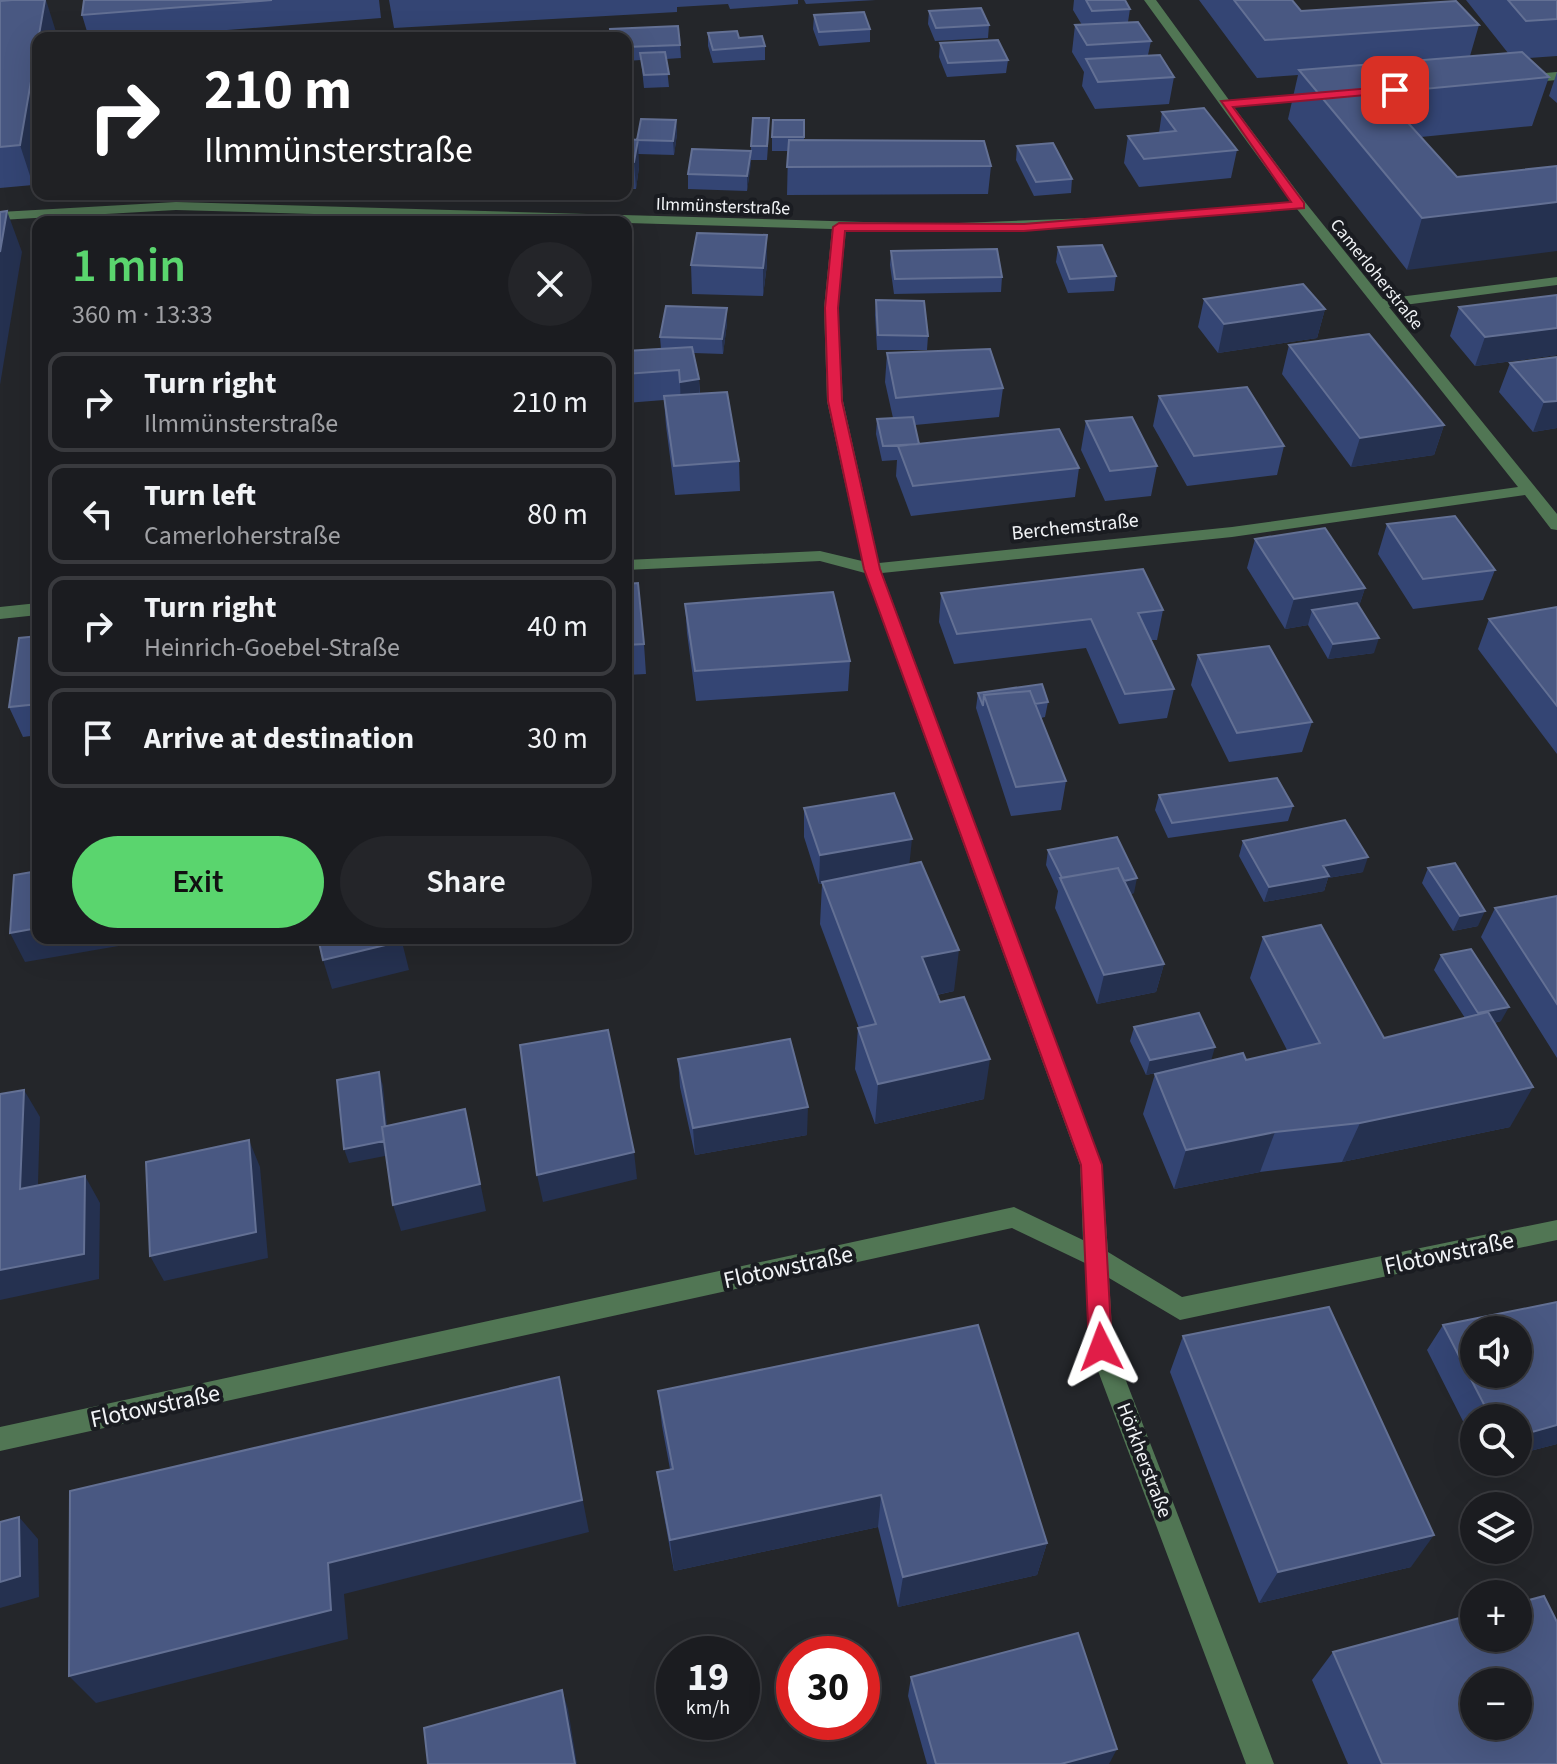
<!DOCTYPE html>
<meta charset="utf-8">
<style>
:root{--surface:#1b1c20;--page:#242529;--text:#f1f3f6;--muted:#a0a1a5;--line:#393a3e;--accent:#5ad56e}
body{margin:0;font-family:"Source Sans 3",sans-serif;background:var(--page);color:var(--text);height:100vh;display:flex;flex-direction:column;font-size:30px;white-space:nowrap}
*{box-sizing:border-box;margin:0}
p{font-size:26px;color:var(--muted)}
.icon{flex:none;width:44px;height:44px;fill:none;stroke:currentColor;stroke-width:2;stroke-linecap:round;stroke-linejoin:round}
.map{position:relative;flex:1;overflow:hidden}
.sheet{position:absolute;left:32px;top:216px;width:600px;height:728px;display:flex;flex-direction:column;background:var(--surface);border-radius:16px;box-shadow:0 8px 32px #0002,0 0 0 2px var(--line)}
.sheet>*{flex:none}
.top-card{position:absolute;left:32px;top:32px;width:600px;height:168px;border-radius:16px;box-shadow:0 8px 32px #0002,0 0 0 2px var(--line);background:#202124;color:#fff;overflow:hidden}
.tools{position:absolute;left:1460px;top:1316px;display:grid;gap:16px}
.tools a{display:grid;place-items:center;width:72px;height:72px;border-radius:50%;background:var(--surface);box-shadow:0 8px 32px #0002,0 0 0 2px var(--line);font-size:40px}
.speed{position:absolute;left:656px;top:1636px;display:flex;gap:16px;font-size:40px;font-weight:700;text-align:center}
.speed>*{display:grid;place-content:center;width:104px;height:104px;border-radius:50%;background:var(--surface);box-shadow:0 8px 32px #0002,0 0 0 2px var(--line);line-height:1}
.speed small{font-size:20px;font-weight:400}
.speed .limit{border:12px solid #d22;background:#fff;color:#111}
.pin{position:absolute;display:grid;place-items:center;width:68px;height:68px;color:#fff;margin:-34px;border-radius:16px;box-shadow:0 4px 12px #0006}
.me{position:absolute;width:88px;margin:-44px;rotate:357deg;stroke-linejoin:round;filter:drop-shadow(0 0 6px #0008)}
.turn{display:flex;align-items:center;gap:28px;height:168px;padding:0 40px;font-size:36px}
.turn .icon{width:104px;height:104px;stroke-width:2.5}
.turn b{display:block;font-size:56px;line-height:68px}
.round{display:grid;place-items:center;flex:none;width:84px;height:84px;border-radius:42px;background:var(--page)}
.overview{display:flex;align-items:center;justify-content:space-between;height:136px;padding:0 40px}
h1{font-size:48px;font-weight:600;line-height:60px;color:var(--accent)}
.action{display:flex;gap:16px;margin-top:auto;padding:16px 40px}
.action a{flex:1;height:92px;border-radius:48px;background:var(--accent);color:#111;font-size:32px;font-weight:600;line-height:92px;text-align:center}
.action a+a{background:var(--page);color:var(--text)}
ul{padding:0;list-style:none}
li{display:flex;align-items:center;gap:24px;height:100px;margin:0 16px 12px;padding:0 24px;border:4px solid var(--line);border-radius:16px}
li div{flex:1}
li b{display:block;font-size:30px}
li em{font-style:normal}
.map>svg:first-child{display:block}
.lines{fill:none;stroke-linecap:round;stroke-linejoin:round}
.street{fill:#517654;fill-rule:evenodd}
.wall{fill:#344574}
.shaded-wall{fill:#253150}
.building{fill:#495882;stroke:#637094;stroke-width:2;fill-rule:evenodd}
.route{fill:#e11d48;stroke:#92132f;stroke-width:2}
.labels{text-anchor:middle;stroke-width:8;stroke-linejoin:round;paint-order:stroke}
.far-street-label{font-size:18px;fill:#f1f3f6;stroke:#1a1c21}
.street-label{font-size:20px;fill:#f1f3f6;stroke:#1a1c21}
.near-street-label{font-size:24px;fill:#f1f3f6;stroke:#1a1c21}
</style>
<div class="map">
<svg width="1557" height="1764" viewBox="0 0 1557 1764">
<rect width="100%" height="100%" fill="#24262a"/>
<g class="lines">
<path class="street" d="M1144 0H1156L1229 100 1322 93 1324 96 1318 100 1234 107 1305 202 1383 299 1557 277V285L1389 307 1557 514V530L1551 529 1525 495 1232 537 882 573 1102 1165 1108 1252 1182 1297 1557 1220V1240L1180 1320 1109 1278 1113 1347 1274 1764H1246L1089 1347 1085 1263 1012 1228 0 1451V1427L1014 1207 1083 1240 1080 1165 865 573 820 561 626 570V560L820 551 862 561 827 401 824 308 832 229 176 210 0 220V212L176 202 932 224 1116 217 1291 202ZM1297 209 1518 487 1232 527 879 563 843 401 838 308 846 230H1024Z
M1557 72V80L1521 83 1515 79 1521 75Z
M38 603V615L0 619V607Z"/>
</g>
<path class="wall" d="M84 0H379L381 18 125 38H89L82 15Z
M389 0H798V4L730 9 728 4 677 7V12L394 28Z
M804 0H876L806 4Z
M1074 0H1125L1130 9 1128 22 1151 41 1148 55 1174 77 1169 104 1095 109 1082 86 1084 72 1072 52 1075 25H1082L1073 10Z
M1199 0H1292L1301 11 1479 25 1470 56 1508 53 1466 0H1557V56L1529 58 1549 77 1532 126 1421 137 1457 177 1407 270 1288 119 1298 75 1257 78Z
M0 1 57 35V38H38L33 185 0 188Z
M929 11 989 25 988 38 935 41 928 24Z
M814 15 870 29V42L819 46 813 29Z
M708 33 739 38 765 46V60L713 63 708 46Z
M626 38 680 45 681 58 666 59 669 87 644 88 641 60 626 61Z
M940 43 1008 60 1006 73 947 77 939 57Z
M1557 72V103L1549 96Z
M1162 112 1237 150 1231 178 1139 187 1124 163 1128 136 1159 133Z
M676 120 677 134 674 155 638 154 639 167 636 189H626V139L637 140Z
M804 120V140L991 166 988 194 787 195 788 151H772V137Z
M769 132 767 160H751L747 191 688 189V174L751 151V146Z
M1017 146 1072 179 1071 193 1034 196 1016 160Z
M1058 247 1116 276 1114 291 1068 293 1056 262Z
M891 251 1002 277 1001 292 894 294 890 265Z
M767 264 763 296 692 294 691 265Z
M1557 295V355L1475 366 1450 336 1459 307Z
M1204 299 1325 309 1317 338 1218 353 1198 327Z
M876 300 928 336 927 350H877L875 315Z
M727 308V323L723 354 694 353 699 379 700 394 739 461 740 491 675 495 666 426 664 400 626 403V351L661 349 660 337Z
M1289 345 1444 425 1434 455 1351 467 1282 374Z
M887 353 1003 388 999 417 915 425 919 444 1079 468 1075 497 911 516 896 476 897 460 882 461 876 434 877 419 893 418 885 382Z
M1557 357V428L1533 432 1499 392 1510 363Z
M1159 396 1284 446 1277 475 1187 486 1153 426Z
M1086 421 1157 466 1151 496 1105 501 1081 450Z
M626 469 630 511H626Z
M1387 524 1495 570 1483 600 1413 609 1378 554Z
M1255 539 1365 588 1359 606 1374 653 1328 659 1308 625 1285 629 1247 568Z
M626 584 644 644 646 674 626 675Z
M941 593 1163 610 1157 640H1151L1174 689 1167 718 1119 724 1086 648 954 664 939 622Z
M685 604 850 661 848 691 696 701 687 633Z
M1557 607V754L1478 649 1489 619Z
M38 636V735L23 737 9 707Z
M1198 655 1312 722 1302 752 1229 762 1191 685Z
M978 693 1048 702 1045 717 1041 718 1066 781 1061 810 1011 816 976 708Z
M1159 795 1293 806 1288 821 1168 838 1155 810Z
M804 808 909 864 954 991 937 995 984 1099 875 1124 855 1069 858 1028H859L820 924 822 884H819L804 837Z
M1243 841 1363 872 1328 878 1324 891 1264 902 1239 856Z
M1048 850 1134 893 1130 894 1164 964 1156 992 1097 1004 1055 908 1058 891 1046 865Z
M1428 868 1478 926 1453 931 1422 883Z
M1557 896V1058L1481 937 1495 908Z
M1263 937 1384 1038 1465 1018 1434 970 1441 955 1501 1021 1494 1023 1510 1127 1342 1162 1260 1172 1174 1189 1143 1114 1155 1074 1207 1062 1146 1075 1130 1041 1134 1027 1211 1061 1246 1060 1287 1050 1250 978Z
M678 1059 807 1135 695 1155 680 1087Z
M1557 1302V1444L1518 1454V1418H1474V1443L1427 1350 1443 1325Z
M1183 1336 1411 1567 1259 1603 1170 1372Z
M658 1391 1047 1543 1037 1575 898 1607 878 1527 674 1571 662 1505 657 1472 670 1469 662 1426Z
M1333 1652 1557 1764H1348L1312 1680Z
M911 1677 1109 1764H927L908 1696Z"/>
<path class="shaded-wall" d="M45 0H46L57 35V38H39Z
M38 41V155L33 185 20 145Z
M676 120 677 134 674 155 673 141Z
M638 140 639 167 636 189 634 162Z
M751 151V165L747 191V176Z
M1557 202V251L1407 270 1422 218Z
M7 211 22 252 0 385V252Z
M767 235V264L763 296V268Z
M727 308V323L723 354 722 339Z
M1325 309 1317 338 1218 353 1224 324Z
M1557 328V355L1475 366 1485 337Z
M699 379 700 408 681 411 680 382Z
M1557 401V428L1533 432 1544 402Z
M1444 425 1434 455 1351 467 1360 438Z
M1365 588 1355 618 1312 610 1308 625 1285 629 1294 599Z
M1379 638 1374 653 1328 659 1333 644Z
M912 839 909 868 819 884 820 855Z
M1368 857 1363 872 1328 878 1324 891 1264 902 1269 887 1323 866Z
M1137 878 1134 893 1072 904 1067 894Z
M1485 911 1478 926 1453 931 1460 916Z
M38 928V938H136V943L25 962 10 933Z
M401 938 409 970 332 989 323 960Z
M959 950 954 991 917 999 922 957Z
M1164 964 1156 992 1097 1004 1104 975Z
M1509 1007 1501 1021 1471 1028 1478 1013Z
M1215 1047 1211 1061 1146 1075 1150 1060Z
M990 1059 984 1099 875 1124 878 1084Z
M379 1072 383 1086 390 1155 349 1163 344 1149Z
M1533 1087 1510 1127 1342 1162 1360 1123Z
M24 1090 40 1117 37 1216 20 1189Z
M808 1107 807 1135 695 1155 693 1128Z
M465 1109 486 1211 401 1231 393 1205Z
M1275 1132 1260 1172 1174 1189 1186 1150Z
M249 1140 260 1167 268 1258 164 1281 150 1256Z
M634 1152 637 1179 543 1202 537 1175Z
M85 1176 100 1203 99 1279 0 1300V1270Z
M559 1377 589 1532 344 1594 348 1639 96 1703 69 1676 328 1563Z
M1557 1425V1444L1518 1454V1436Z
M881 1495 878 1527 674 1571 670 1540Z
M19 1517 38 1539 39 1597 0 1608V1582Z
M1434 1535 1411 1567 1259 1603 1278 1572Z
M1047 1543 1037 1575 898 1607 903 1577Z
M562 1690 568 1709 577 1764H575Z
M1117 1749 1109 1764H1061Z"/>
<path class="building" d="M12 0H45L20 145 0 147V1Z
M84 0H272L82 15Z
M1086 0H1125L1130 9 1092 11Z
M1234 0H1292L1301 11 1456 1 1479 25 1265 40Z
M1508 0H1557V19L1526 21Z
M981 8 989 25 936 28 929 11Z
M864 12 870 29 819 32 814 15Z
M1138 22 1151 41 1087 45 1075 25Z
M678 26 680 45 626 47V38H611L610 29Z
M737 31 739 38 762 36 765 46 713 50 708 33Z
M998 40 1008 60 948 63 940 43Z
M665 52 669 74 644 75 640 53Z
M1522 52 1549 77 1381 93 1457 177 1557 166V202L1422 218 1299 70Z
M1160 55 1174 77 1098 82 1086 59Z
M1204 108 1237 150 1144 159 1128 136 1176 131 1162 112Z
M753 118H769L767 146H751Z
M641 119 676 120 673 141 637 140Z
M773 120H804V137H772Z
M626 139 638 140 634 162 626 161Z
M789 140 984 141 991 166 787 167Z
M1053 143 1072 179 1036 182 1017 146Z
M692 149 751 151 747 176 688 174Z
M7 211 0 252V212Z
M85 218 338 222H83Z
M697 233 767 235 763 268 691 265Z
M1102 245 1116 276 1070 279 1058 247Z
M997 249 1002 277 895 279 891 251Z
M1303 284 1325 309 1224 324 1204 299Z
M1557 295V328L1485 337 1459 307Z
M876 300 924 301 928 336 878 335Z
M666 306 727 308 722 339 660 337Z
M1369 334 1444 425 1360 438 1289 345Z
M692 347 699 379 680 382 679 370 626 374V351Z
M990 349 1003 388 896 398 887 353Z
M1557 357V401L1544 402 1510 363Z
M1247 387 1284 446 1194 456 1159 396Z
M727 392 739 461 674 466 664 396Z
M913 417 919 444 883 446 877 419Z
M1132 417 1157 466 1110 471 1086 421Z
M1059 429 1079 468 913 486 898 446Z
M626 469 629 496H626Z
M1455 516 1495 570 1423 579 1387 524Z
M1325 528 1365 588 1294 599 1255 539Z
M1143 569 1163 610 1138 613 1174 689 1125 694 1091 619 957 634 941 593Z
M638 583 644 644 626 645V584Z
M833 592 850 661 695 671 685 604Z
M1357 603 1379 638 1333 644 1312 610Z
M1557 607V706L1489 619Z
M38 636V704L9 707 19 638Z
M1269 646 1312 722 1237 733 1198 655Z
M1042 684 1048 702 1035 704 1030 691 984 695 983 706 978 693Z
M1030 691 1066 781 1016 787 984 695Z
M1277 778 1293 806 1172 823 1159 795Z
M894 793 912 839 820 855 804 808Z
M1345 820 1368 857 1323 866 1329 876 1269 887 1243 841Z
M1117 837 1137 878 1124 881 1118 868 1062 878 1048 850Z
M921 862 959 950 922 957 940 1002 964 997 990 1059 878 1084 858 1028 876 1024 822 882Z
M1455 863 1485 911 1460 916 1428 868Z
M1118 868 1164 964 1104 975 1060 878Z
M38 871V928L10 933 14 875Z
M1557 896V1004L1495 908Z
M1321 925 1384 1038 1488 1012 1533 1087 1360 1123 1275 1132 1186 1150 1155 1074 1243 1053 1246 1060 1320 1043 1263 937Z
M318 938H401L402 941 323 960Z
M1471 949 1509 1007 1478 1013 1441 955Z
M1199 1013 1215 1047 1150 1060 1134 1027Z
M608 1030 634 1152 537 1175 520 1045Z
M790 1039 808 1107 693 1128 678 1059Z
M379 1072 385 1127H382L384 1141 344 1149 337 1080Z
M24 1090 20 1189 85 1176 84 1254 0 1270V1094Z
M465 1109 480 1184 393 1205 382 1127Z
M249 1140 256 1232 150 1256 146 1162Z
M1557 1302V1425L1518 1436V1418H1491L1443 1325ZM1474 1330H1518V1374H1474Z
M1329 1307 1434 1535 1278 1572 1183 1336Z
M978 1325 1047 1543 903 1577 881 1495 670 1540 657 1472 673 1469 658 1391Z
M559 1377 582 1500 328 1563 331 1610 69 1676 70 1491Z
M19 1517 20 1576 0 1582V1522Z
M1544 1596 1557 1622V1764H1382L1333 1652 1474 1614V1638H1518V1603ZM1474 1682H1518V1726H1474Z
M1078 1633 1117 1749 1061 1764H936L911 1677Z
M562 1690 575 1764H428L424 1728Z"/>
<path class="route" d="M1395 86 1399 92 1233 107 1304 203V208L1024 231H845L838 308 842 401 880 569 1102 1165 1112 1347 1109 1355 1101 1358 1093 1355 1089 1347 1081 1165 864 569 828 401 825 308 833 227 839 223 1024 224 1291 202 1221 101Z"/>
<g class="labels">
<g class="far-street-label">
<text transform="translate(723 206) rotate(2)" y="6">Ilmmünsterstraße</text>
<text transform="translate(1377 274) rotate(51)" y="6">Camerloherstraße</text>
</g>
<g class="street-label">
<text transform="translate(1075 526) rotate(-6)" y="7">Berchemstraße</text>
<text transform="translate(1145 1460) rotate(69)" y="7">Hörkherstraße</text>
</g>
<g class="near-street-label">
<text transform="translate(1449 1253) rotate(-12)" y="8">Flotowstraße</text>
<text transform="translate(788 1267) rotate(-12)" y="8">Flotowstraße</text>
<text transform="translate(155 1406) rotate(-12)" y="8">Flotowstraße</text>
</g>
</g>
</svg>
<div class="tools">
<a><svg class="icon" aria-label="sound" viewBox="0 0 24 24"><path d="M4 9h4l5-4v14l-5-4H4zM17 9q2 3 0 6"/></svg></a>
<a><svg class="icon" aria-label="search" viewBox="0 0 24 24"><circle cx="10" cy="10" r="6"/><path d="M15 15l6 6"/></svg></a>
<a><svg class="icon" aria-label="layers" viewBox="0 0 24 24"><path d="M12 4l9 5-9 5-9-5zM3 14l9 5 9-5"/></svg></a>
<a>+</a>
<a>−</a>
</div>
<div class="speed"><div>19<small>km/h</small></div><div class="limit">30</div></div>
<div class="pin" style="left:1395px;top:90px;background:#d93025"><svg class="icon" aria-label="arrive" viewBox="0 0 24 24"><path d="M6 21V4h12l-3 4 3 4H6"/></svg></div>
<svg class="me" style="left:1101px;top:1347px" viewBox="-20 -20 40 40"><path d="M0-17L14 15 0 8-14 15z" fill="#e11d48" stroke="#fff" stroke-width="4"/></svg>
<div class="top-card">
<div class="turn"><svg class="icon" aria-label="right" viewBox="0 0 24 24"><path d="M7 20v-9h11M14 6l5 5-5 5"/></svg><div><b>210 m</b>Ilmmünsterstraße</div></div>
</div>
<section class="sheet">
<div class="overview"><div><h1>1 min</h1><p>360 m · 13:33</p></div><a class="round"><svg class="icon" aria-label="close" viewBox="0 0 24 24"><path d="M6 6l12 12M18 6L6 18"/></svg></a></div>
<ul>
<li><svg class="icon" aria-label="right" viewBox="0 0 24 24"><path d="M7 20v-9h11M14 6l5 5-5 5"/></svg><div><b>Turn right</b><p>Ilmmünsterstraße</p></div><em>210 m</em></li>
<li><svg class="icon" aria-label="left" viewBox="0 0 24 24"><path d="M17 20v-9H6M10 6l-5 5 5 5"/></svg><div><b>Turn left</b><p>Camerloherstraße</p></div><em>80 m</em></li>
<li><svg class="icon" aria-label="right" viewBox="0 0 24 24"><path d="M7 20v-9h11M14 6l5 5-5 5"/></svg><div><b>Turn right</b><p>Heinrich-Goebel-Straße</p></div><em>40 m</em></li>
<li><svg class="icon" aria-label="arrive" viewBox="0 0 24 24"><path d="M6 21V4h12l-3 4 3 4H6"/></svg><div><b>Arrive at destination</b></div><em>30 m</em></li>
</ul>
<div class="action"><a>Exit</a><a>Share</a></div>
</section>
</div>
